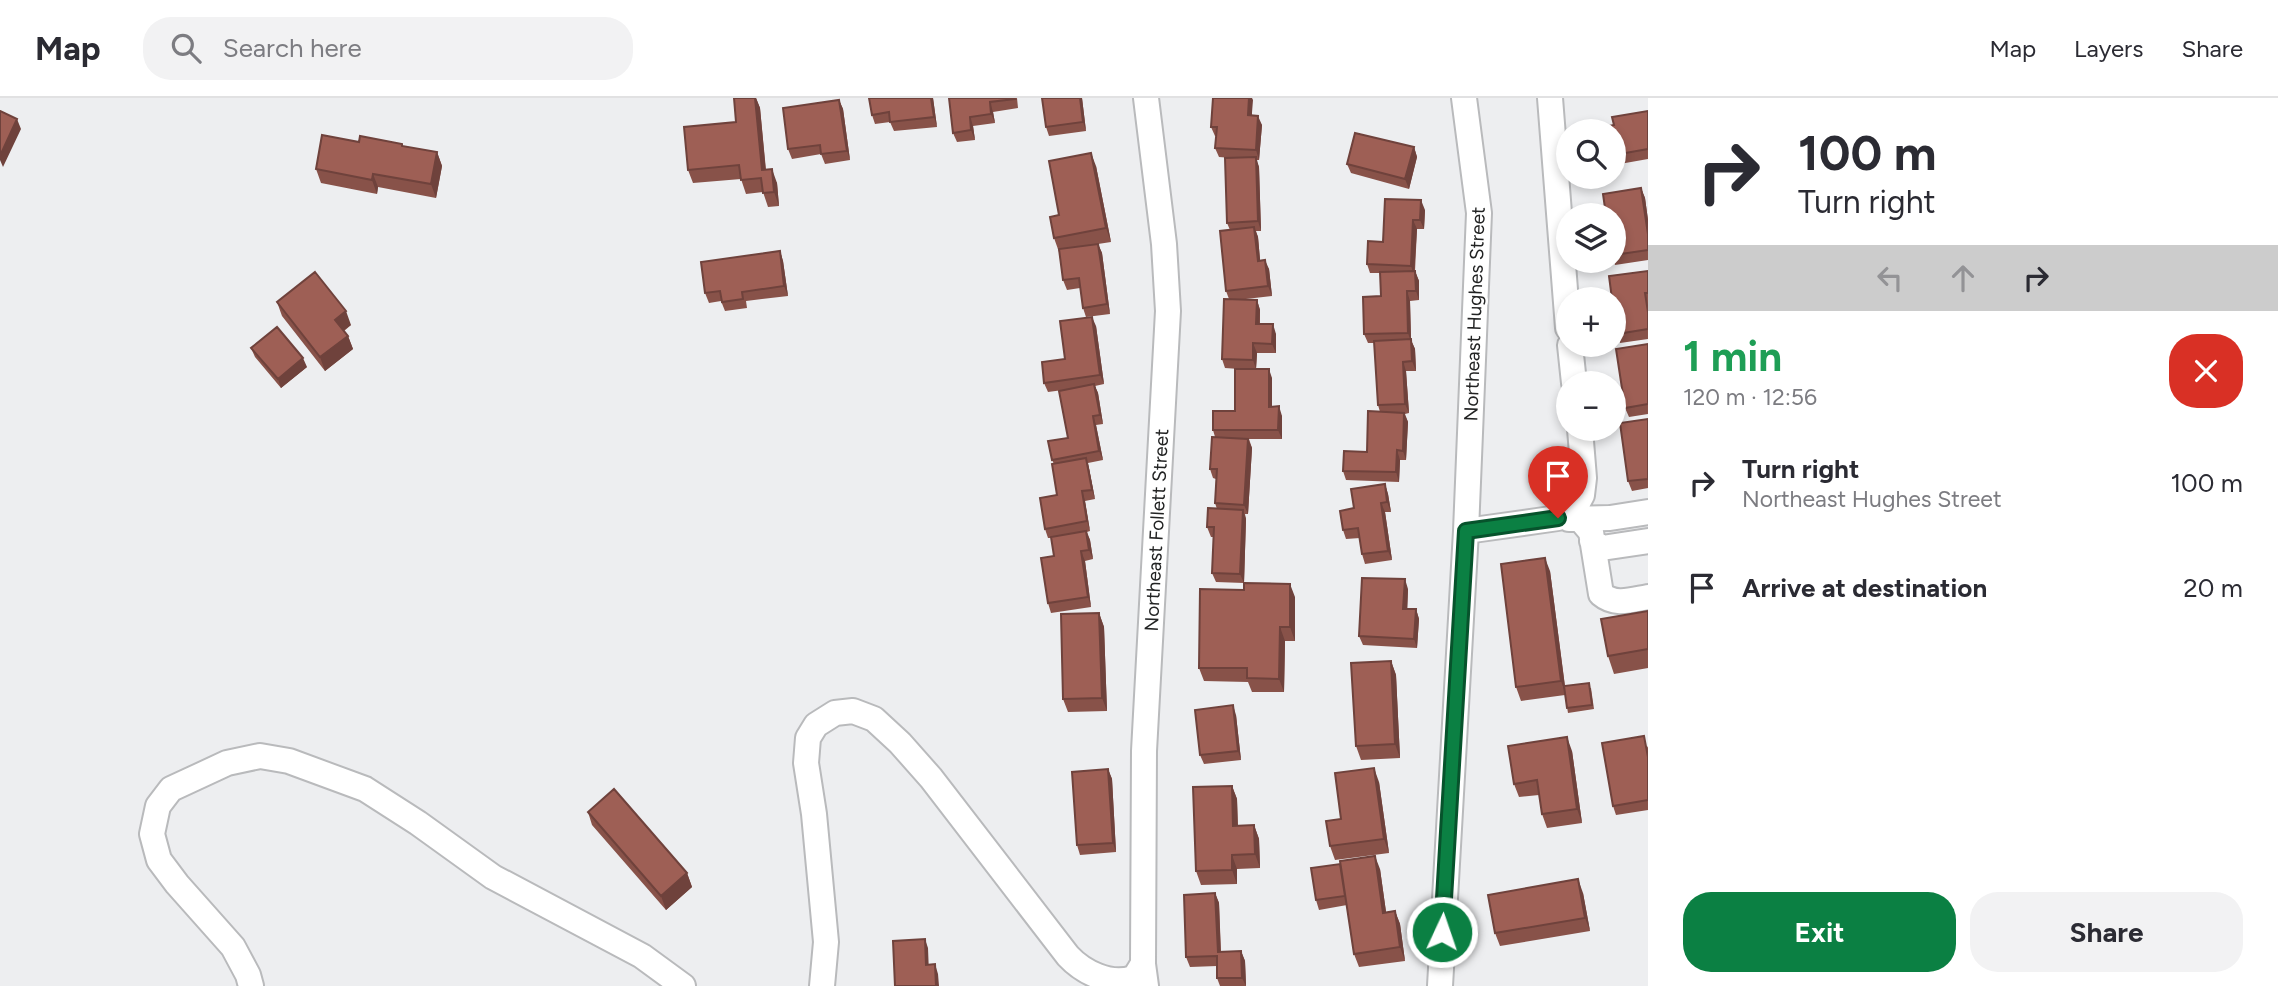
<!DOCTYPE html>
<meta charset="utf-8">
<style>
:root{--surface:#fff;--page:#f2f2f3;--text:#2b2b33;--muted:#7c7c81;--line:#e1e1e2;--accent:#0b8043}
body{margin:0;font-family:Figtree,sans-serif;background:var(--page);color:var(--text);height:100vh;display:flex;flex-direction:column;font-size:26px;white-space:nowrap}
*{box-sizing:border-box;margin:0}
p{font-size:23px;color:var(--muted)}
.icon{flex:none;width:38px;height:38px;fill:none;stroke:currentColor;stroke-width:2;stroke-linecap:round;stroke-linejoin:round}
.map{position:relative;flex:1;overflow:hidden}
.details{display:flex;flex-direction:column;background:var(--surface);width:630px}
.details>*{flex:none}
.top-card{background:#fff;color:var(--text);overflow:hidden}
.buttons{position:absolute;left:1556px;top:21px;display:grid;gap:14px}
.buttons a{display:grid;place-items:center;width:70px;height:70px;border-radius:50%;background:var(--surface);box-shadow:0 4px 10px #0003;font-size:35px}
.pin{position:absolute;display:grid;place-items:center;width:60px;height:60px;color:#fff;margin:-72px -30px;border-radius:50% 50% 50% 0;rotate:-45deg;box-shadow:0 0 7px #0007}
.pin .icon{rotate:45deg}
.me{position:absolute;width:77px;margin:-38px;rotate:3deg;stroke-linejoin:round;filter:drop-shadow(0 0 5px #0008)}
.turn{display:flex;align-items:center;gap:24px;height:147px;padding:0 35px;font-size:32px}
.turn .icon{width:91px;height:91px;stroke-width:2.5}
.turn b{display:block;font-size:49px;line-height:60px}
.lanes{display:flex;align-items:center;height:66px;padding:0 35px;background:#0003;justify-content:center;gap:35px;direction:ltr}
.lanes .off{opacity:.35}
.round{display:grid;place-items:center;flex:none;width:74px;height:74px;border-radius:28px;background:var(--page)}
.summary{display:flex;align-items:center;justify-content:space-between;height:119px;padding:0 35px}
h1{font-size:42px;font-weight:700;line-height:52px;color:#1e9e55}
.cta{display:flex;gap:14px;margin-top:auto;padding:14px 35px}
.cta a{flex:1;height:80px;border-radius:28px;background:var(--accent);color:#fff;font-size:28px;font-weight:700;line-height:80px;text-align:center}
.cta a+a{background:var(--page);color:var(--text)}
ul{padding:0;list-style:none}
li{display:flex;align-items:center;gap:21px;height:105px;padding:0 35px}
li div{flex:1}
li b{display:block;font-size:26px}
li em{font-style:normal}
header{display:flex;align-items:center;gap:42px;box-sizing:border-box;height:98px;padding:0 35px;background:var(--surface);border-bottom:2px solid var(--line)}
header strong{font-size:33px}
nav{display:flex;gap:38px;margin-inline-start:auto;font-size:24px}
.search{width:490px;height:63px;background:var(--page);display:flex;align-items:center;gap:18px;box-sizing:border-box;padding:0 24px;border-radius:28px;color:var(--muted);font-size:26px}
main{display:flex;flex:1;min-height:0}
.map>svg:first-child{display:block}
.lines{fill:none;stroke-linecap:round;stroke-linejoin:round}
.minor-casing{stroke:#b9babc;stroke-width:28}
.minor{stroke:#fff;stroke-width:24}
.wall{fill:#885249}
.shaded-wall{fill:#6f423c}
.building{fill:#9e5f55;stroke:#6f423c;stroke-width:2}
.route-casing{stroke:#07532c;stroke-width:18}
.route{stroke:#0b8043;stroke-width:12}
.labels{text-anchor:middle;stroke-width:5;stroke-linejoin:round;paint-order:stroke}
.street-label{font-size:19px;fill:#222323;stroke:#fff}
</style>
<header>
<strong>Map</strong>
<div class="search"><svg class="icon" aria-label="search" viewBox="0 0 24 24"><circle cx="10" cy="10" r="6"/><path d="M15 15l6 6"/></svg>Search here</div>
<nav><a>Map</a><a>Layers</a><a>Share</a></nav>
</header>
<main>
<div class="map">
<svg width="1648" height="888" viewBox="0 0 1648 888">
<rect width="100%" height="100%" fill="#edeef0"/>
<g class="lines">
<defs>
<path id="minor" d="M1550 0 1568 230
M1570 247 1574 285
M1569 421 1610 420 1648 414
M1580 421 1591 434 1601 496C1615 508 1631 502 1648 499
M1466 433 1558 420 1574 412 1582 397 1584 380 1580 331
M1592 443 1602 450 1648 443
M251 888 248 877 233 849 177 786 159 762 152 736 158 708 171 691 227 665 260 658 289 663 365 691 418 725 493 779 642 858 683 888
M822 888 826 844 814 716 806 665 808 640 816 627 835 615 853 613 874 621 900 645 931 680 1068 858C1083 874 1110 888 1133 880 1137 877 1140 870 1143 866
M1146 888 1143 866 1144 653 1168 213 1164 146 1146 0
M1440 888 1466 433 1479 115 1464 0"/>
</defs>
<use href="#minor" class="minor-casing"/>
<use href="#minor" class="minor"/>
</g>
<path class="wall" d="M734 0H756L760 10 766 72 777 85 779 108 768 109 763 94 746 96 741 81 693 85 688 72 736 24Z
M869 0H933L937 29 894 33 890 24 875 26 872 17Z
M949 0H1017L1018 10 993 14 995 25 973 28 975 42 957 44 953 35Z
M1042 0H1082L1086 33 1049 38 1046 29Z
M1213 0H1252V17L1262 27 1259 62H1256L1259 69 1261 133H1256L1258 139 1260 162 1269 171 1272 198 1237 202H1257L1260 212V226L1276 236V255H1257L1256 271 1272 280V309L1282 318V341H1249L1252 350 1248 416H1245L1246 421 1244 485 1216 484 1212 475 1214 439H1211L1207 429 1217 411 1215 405 1216 381 1213 380 1210 371 1215 339 1213 332 1235 313 1239 271 1225 270 1222 261 1229 201 1226 193 1230 132 1227 125 1232 60 1219 59 1215 50 1216 38H1215L1211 29Z
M839 2 843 11 850 62 825 66 821 56 792 61 788 51Z
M1648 13V61L1614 67V27Z
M359 44 403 48 437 54 442 68 436 100 378 89 377 96 321 85 316 71Z
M1414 49 1417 59 1409 91 1351 75 1347 66Z
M1096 68 1111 144 1098 146 1102 155 1110 216 1086 219 1083 210 1080 190 1067 192 1063 182 1059 154 1054 140 1059 117Z
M1641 90 1645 100 1648 122V162L1615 167 1614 162V117Z
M1425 112 1424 131H1417L1415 173 1419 183V202L1410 203 1411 242 1415 251 1416 273H1406L1409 315 1405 316 1408 324 1406 362H1400L1399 384 1346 382 1343 373 1367 354 1380 314 1378 307 1374 245H1368L1364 236 1381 198 1380 175H1370L1367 166 1383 144Z
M780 153 783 163 788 198 746 203 747 210 725 213 721 203 709 205 705 195Z
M1648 173V241L1620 245 1617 236Z
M277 204 351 227 344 233 348 238 353 251 325 273 282 218Z
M1096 228 1104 286 1095 288 1098 295 1103 326 1096 327 1103 362 1088 365 1095 401 1085 403 1090 433 1087 434 1090 442 1093 461 1085 463 1091 509 1051 515 1048 505 1054 458 1051 440H1048L1045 431 1057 397 1054 366 1052 362 1068 340 1063 292 1048 294 1044 285Z
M1648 246V316L1629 319 1625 310Z
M251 250 307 269 281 290 255 259Z
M1648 321V390L1632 393 1628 383Z
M1385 386 1388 396 1391 414H1385L1392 462 1365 466 1362 456 1360 440 1346 441 1343 432 1354 410Z
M1550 473 1565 588 1591 590 1594 611 1568 615 1565 597 1521 603 1516 589Z
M1408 491 1407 511H1416L1419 521 1417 550 1363 547 1359 538Z
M1295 499V543H1285L1284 594H1252L1248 584 1204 583 1199 570Z
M1648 513V570L1614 576 1608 558Z
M1099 515 1104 529 1107 613 1068 614 1063 601Z
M1391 563 1396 577 1400 660 1361 662 1356 648Z
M1236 617 1241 662 1204 666 1200 657Z
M1648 648V712L1616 717 1613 708Z
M1572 653 1582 725 1547 730 1542 716 1539 697 1519 699 1514 686Z
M1108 671 1112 681 1116 754 1080 757 1077 747Z
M1379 684 1389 755 1335 762 1330 748Z
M1232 688 1237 701 1238 727H1254L1259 741 1260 770 1237 771V786L1201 787 1196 773Z
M588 714 687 775 692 789 666 812 592 727Z
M1380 771 1386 814 1395 813 1400 826 1405 863 1359 869 1354 856 1347 807 1319 812 1316 802Z
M1215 795 1219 805 1221 854 1241 853 1245 863 1246 888H1220L1217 880V868L1190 869 1186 859Z
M1583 795 1590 833 1500 848 1495 835Z"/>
<path class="shaded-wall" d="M755 0H756L760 10 767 86 762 72Z
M931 0H933L937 29 934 19Z
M1080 0H1082L1086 33 1083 24Z
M1249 0H1252L1253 2 1251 27 1248 17Z
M839 2 843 11 850 62 847 53Z
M990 4 993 14 995 25 991 16Z
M1258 18 1262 27 1259 62 1256 52Z
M970 19 973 28 975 42 971 32Z
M17 21 21 31 3 69 0 62V58Z
M1414 49 1417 59 1409 91 1405 81Z
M437 54 442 68 436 100 431 86Z
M1091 55 1096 68 1111 144 1106 130Z
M1256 59 1259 69 1261 133 1258 123Z
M772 71 777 85 779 108 774 94Z
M373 76 378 89 377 96 372 82Z
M1641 90 1645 100 1648 122V136Z
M1421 102 1425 112 1424 131 1420 122Z
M1413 122 1417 131 1414 177 1411 168Z
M1254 129 1258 139 1261 172 1258 163Z
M1098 146 1102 155 1110 216 1107 206Z
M780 153 783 163 788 198 784 188Z
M1265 162 1269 171 1272 198 1268 188Z
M1415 173 1419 183V202L1416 193Z
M1407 193 1410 203 1411 242 1415 251 1416 273 1412 263 1411 244 1408 235Z
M1257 202 1260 212 1259 235 1256 226Z
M346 213 351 227 340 235 335 222Z
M1092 219 1096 228 1104 286 1100 277Z
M1273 226 1276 236V255L1272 246Z
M348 238 353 251 325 273 320 259Z
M1253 245 1257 255 1256 271 1253 262Z
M303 260 307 269 281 290 278 281Z
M1403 264 1406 273 1409 315 1405 306Z
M1269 271 1272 280V318L1269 309Z
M1094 286 1098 295 1103 326 1100 317Z
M1279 308 1282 318V341L1278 332Z
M1404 315 1408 324 1406 362 1403 353Z
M1093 318 1096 327 1103 362 1099 353Z
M1248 341 1252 350 1248 416 1244 407Z
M1397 352 1400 362 1399 384 1396 374Z
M1086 360 1089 370 1095 401 1092 392Z
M1385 386 1388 396 1391 414 1387 404Z
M1082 393 1085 403 1090 433 1087 423Z
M1381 405 1385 414 1392 462 1388 453Z
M1243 412 1246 421 1244 485 1240 476Z
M1086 433 1090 442 1093 461 1089 452Z
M1081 453 1085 463 1091 509 1088 499Z
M1545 460 1550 473 1566 597 1561 583Z
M1405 481 1408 491 1407 520 1403 511Z
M1290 486 1295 499V543L1290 529Z
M1416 511 1419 521 1417 550 1414 541Z
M1099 515 1104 529 1107 613 1102 600Z
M1280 529 1285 543 1284 594 1279 581Z
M1391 563 1396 577 1400 660 1395 646Z
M1233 607 1236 617 1241 662 1238 653Z
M1567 639 1572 653 1582 725 1577 711Z
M1374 670 1379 684 1389 755 1384 741Z
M1108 671 1112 681 1116 754 1113 745Z
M1232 688 1237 701 1238 741 1233 728Z
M1254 727 1259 741 1260 770 1255 756Z
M1232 757 1237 771V786L1232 772Z
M1375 758 1380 771 1388 828 1383 815Z
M687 775 692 789 666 812 661 798Z
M1578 781 1583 795 1590 833 1585 820Z
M1215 795 1219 805 1221 863 1218 854Z
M1395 813 1400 826 1405 863 1400 849Z
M925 841 928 850 929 876 926 867Z
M1241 853 1245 863 1246 888 1242 880Z
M935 866 938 876 939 888H936Z"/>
<path class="building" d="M734 0H755L762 72 772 71 774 94 763 95 761 80 741 82 739 67 688 72 684 29 736 24Z
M869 0H931L934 19 890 24 889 14 872 17Z
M949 0H1014L1015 1 990 4 991 16 970 19 971 32 953 35Z
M1042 0H1080L1083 24 1046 29Z
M1213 0H1249L1248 17 1258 18 1256 52 1215 50 1217 29H1211Z
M839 2 847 53 821 56 820 47 788 51 783 10Z
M0 13 17 21 0 58Z
M1648 13V51L1614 57V33H1583L1614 27 1612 19Z
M1355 35 1414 49 1405 81 1347 66Z
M322 37 359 44 360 38 402 46V48L437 54 431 86 373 76 372 82 316 71Z
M1091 55 1106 130 1054 140 1050 119 1059 117 1049 63Z
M1256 59 1258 123 1227 125 1225 60Z
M1641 90 1648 136V152L1614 157V117H1606L1603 96Z
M1385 101 1421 102 1420 122H1413L1411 168 1367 166 1368 143 1383 144Z
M1254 129 1258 163 1265 162 1268 188 1226 193 1220 133Z
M1098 146 1107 206 1083 210 1079 180 1063 182 1059 151Z
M780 153 784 188 742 194 743 201 722 204 720 193 705 195 701 164Z
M1415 173 1416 193H1407L1408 235 1364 236 1363 199 1381 198 1380 174Z
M1648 173V195H1645L1648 214V231L1617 236 1614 212V201H1612L1609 178Z
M315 174 346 213 335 222 348 238 320 259 277 204Z
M1224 201 1257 202 1256 226H1273L1272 246 1253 245V262L1222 261Z
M1092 219 1100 277 1044 285 1042 264 1065 261 1060 223Z
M277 229 303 260 278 281 251 250Z
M1411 241 1412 263 1403 264 1405 306 1378 307 1374 243Z
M1648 246V306L1625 310 1616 251Z
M1235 271H1269V309L1279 308 1278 332H1213V313H1235Z
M1094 286 1100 317 1093 318 1099 353 1052 362 1048 343 1068 340 1059 293Z
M1368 313 1404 315 1403 353 1397 352 1396 374 1343 373 1344 353 1367 354Z
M1648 321V381L1628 383 1620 325Z
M1212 339 1248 341 1244 407 1215 405 1217 371H1210Z
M1086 360 1092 392 1082 393 1087 423 1045 431 1040 400 1057 397 1052 366Z
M1385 386 1387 404 1381 405 1388 453 1362 456 1358 430 1343 432 1340 413 1354 410 1351 391Z
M1208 410 1243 412 1240 476 1212 475 1214 429H1207Z
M1086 433 1089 452 1081 453 1088 499 1048 505 1041 460 1054 458 1051 439Z
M1545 460 1561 583 1516 589 1501 466Z
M1362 480 1405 481 1403 511H1416L1414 541 1359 538Z
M1244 485 1290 486V529H1280L1279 581 1247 580V570H1199L1200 491 1244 492Z
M1648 513V551L1608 558 1601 521Z
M1099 515 1102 600 1063 601 1061 516Z
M1391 563 1395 646 1356 648 1351 565Z
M1589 585 1592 607 1567 610 1564 588Z
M1233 607 1238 653 1200 657 1195 612Z
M1644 638 1648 659V702L1613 708 1602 645Z
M1567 639 1577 711 1542 716 1537 682 1514 686 1508 648Z
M1374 670 1384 741 1330 748 1326 723 1341 721 1335 675Z
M1108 671 1113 745 1077 747 1072 674Z
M1232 688 1233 728 1254 727 1255 756 1232 757V772L1196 773 1193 689Z
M614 691 687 775 661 798 588 714Z
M1375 758 1383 815 1395 813 1400 849 1354 856 1340 763Z
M1340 766 1345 798 1316 802 1311 770Z
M1578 781 1585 820 1495 835 1488 797Z
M1215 795 1218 854 1241 853 1242 880H1217V858L1186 859 1184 797Z
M925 841 926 867 935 866 936 888H895L893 843Z"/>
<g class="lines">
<defs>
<path id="route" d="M1442 834 1466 433 1558 420"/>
</defs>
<use href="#route" class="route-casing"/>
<use href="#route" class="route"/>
</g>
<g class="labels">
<g class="street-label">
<text transform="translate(1474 216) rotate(-88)" y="7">Northeast Hughes Street</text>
<text transform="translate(1156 432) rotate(-87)" y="7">Northeast Follett Street</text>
</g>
</g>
</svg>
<div class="buttons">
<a><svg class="icon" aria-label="search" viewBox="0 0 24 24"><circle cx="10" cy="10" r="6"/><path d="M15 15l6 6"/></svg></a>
<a><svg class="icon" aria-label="layers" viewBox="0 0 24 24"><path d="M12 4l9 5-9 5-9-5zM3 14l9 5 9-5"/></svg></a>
<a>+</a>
<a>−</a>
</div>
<div class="pin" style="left:1558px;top:420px;background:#d93025"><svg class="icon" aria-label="arrive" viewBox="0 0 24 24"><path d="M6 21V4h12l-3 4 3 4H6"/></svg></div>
<svg class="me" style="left:1442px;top:834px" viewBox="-20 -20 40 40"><circle r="17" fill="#0b8043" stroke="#fff" stroke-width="3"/><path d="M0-11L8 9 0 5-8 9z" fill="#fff"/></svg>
</div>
<section class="details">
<div class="top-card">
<div class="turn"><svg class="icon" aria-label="right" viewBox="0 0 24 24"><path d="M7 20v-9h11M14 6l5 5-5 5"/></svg><div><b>100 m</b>Turn right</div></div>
<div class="lanes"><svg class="icon off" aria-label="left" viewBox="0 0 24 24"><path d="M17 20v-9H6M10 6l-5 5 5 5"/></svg><svg class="icon off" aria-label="ahead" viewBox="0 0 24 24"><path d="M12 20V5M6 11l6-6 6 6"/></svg><svg class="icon" aria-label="right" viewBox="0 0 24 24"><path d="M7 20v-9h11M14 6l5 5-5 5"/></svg></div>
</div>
<div class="summary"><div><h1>1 min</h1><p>120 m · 12:56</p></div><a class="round" style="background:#d93025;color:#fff"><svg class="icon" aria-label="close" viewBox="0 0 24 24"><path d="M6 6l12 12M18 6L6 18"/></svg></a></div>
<ul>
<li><svg class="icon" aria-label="right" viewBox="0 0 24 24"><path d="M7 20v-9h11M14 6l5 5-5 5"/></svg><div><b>Turn right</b><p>Northeast Hughes Street</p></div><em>100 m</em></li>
<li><svg class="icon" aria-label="arrive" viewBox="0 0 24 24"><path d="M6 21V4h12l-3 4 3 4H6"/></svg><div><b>Arrive at destination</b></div><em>20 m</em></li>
</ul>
<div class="cta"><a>Exit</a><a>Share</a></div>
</section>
</main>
